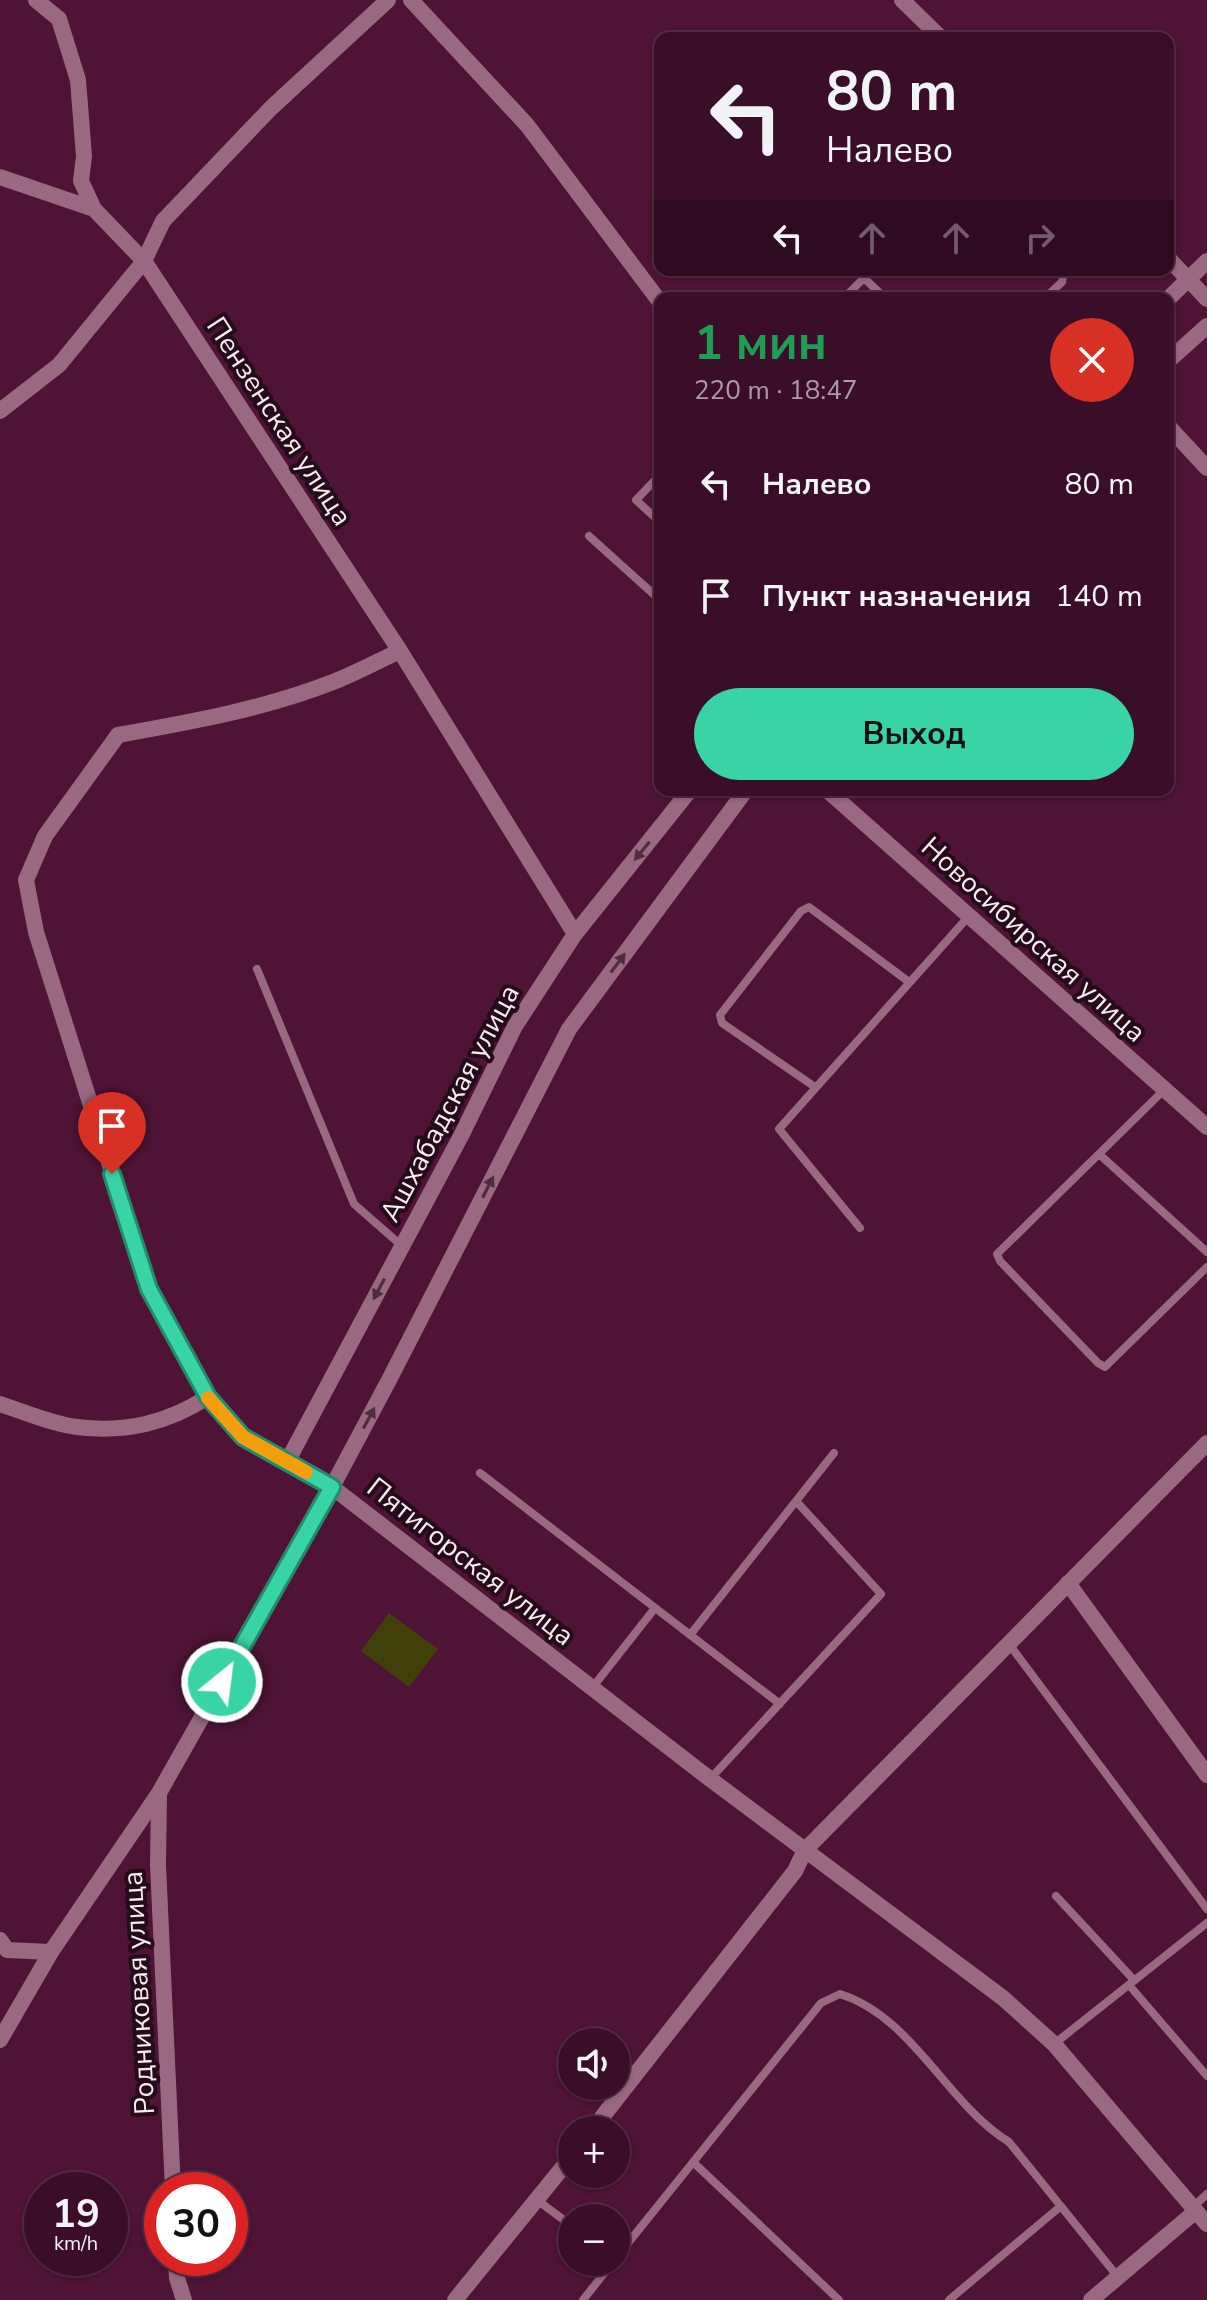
<!DOCTYPE html>
<html lang="ru">
<meta charset="utf-8">
<style>
:root{--surface:#3a0e28;--page:#451c34;--text:#f1f3f6;--muted:#ab9ca8;--line:#542e45;--accent:#38d4a6}
body{margin:0;font-family:"Nunito Sans",sans-serif;background:var(--page);color:var(--text);height:100vh;display:flex;flex-direction:column;font-size:30px;white-space:nowrap}
*{box-sizing:border-box;margin:0}
p{font-size:26px;color:var(--muted)}
.icon{flex:none;width:44px;height:44px;fill:none;stroke:currentColor;stroke-width:2;stroke-linecap:round;stroke-linejoin:round}
.map{position:relative;flex:1;overflow:hidden}
.sheet{position:absolute;left:654px;top:292px;width:520px;height:504px;display:flex;flex-direction:column;background:var(--surface);border-radius:16px;box-shadow:0 2px 6px #0004,0 0 0 2px var(--line)}
.sheet>*{flex:none}
.hud{position:absolute;left:654px;top:32px;width:520px;height:244px;border-radius:16px;box-shadow:0 2px 6px #0004,0 0 0 2px var(--line);background:#3a0e28;color:var(--text);overflow:hidden}
.tools{position:absolute;left:558px;top:2028px;display:grid;gap:16px}
.tools a{display:grid;place-items:center;width:72px;height:72px;border-radius:50%;background:var(--surface);box-shadow:0 2px 6px #0004,0 0 0 2px var(--line);font-size:40px}
.speed{position:absolute;left:24px;top:2172px;display:flex;gap:16px;font-size:40px;font-weight:700;text-align:center}
.speed>*{display:grid;place-content:center;width:104px;height:104px;border-radius:50%;background:var(--surface);box-shadow:0 2px 6px #0004,0 0 0 2px var(--line);line-height:1}
.speed small{font-size:20px;font-weight:400}
.speed .limit{border:12px solid #d22;background:#fff;color:#111}
.pin{position:absolute;display:grid;place-items:center;width:68px;height:68px;color:#fff;margin:-82px -34px;border-radius:50% 50% 50% 0;rotate:-45deg;box-shadow:0 0 8px #0007}
.pin .icon{rotate:45deg}
.me{position:absolute;width:88px;margin:-44px;rotate:29deg;stroke-linejoin:round;filter:drop-shadow(0 0 6px #0008)}
.turn{display:flex;align-items:center;gap:28px;height:168px;padding:0 40px;font-size:36px}
.turn .icon{width:104px;height:104px;stroke-width:2.5}
.turn b{display:block;font-size:56px;line-height:68px}
.lanes{display:flex;align-items:center;height:76px;padding:0 40px;background:#0003;justify-content:center;gap:40px;direction:ltr}
.lanes .off{opacity:.35}
.round{display:grid;place-items:center;flex:none;width:84px;height:84px;border-radius:42px;background:var(--page)}
.overview{display:flex;align-items:center;justify-content:space-between;height:136px;padding:0 40px}
h1{font-size:48px;font-weight:700;line-height:60px;color:#1e9e55}
.cta{display:flex;gap:16px;margin-top:auto;padding:16px 40px}
.cta a{flex:1;height:92px;border-radius:48px;background:var(--accent);color:#111;font-size:32px;font-weight:700;line-height:92px;text-align:center}
ul{padding:0;list-style:none}
li{display:flex;align-items:center;gap:24px;height:112px;padding:0 40px}
li div{flex:1}
li b{display:block;font-size:30px}
li em{font-style:normal}
.map>svg:first-child{display:block}
.green{fill:#414009}
.lines{fill:none;stroke-linecap:round;stroke-linejoin:round}
.service{stroke:#996981;stroke-width:8}
.minor{stroke:#996981;stroke-width:16}
.oneway{fill:#4e2d3e}
.route-casing{stroke:#248a6c;stroke-width:20}
.route{stroke:#38d4a6;stroke-width:14}
.slow{stroke:#f59e0b;stroke-width:14}
.labels{text-anchor:middle;stroke-width:8;stroke-linejoin:round;paint-order:stroke}
.street-label{font-size:28px;fill:#faebf2;stroke:#250c1a}
</style>
<div class="map">
<svg width="1207" height="2300" viewBox="0 0 1207 2300">
<rect width="100%" height="100%" fill="#4e1336"/>
<path class="green" d="M389 1613 438 1649 409 1687 361 1651Z"/>
<g class="lines">
<path class="service" d="M864 278 885 298
M844 298 864 278 868 270
M1045 298 1062 282 1063 276 1059 270
M660 475 636 500 660 522
M589 536 660 600
M257 969 354 1204 402 1246
M815 1087 722 1023 720 1015 801 911 809 907 909 982
M1164 1090 997 1254 1000 1261 1098 1363 1105 1367 1207 1267
M1099 1154 1207 1252
M860 1228 779 1129 969 916
M480 1473 780 1704
M690 1635 834 1453
M1009 1644 1207 1909
M592 1688 655 1608
M710 1779 881 1594 796 1501
M1056 1896 1134 1980
M1129 1985 1207 2076
M1054 2044 1207 1923
M693 2162 839 2300
M537 2200 572 2226
M1193 2207 1207 2194
M616 2258 821 2003 840 1994C913 2017 946 2103 1009 2142L1118 2277
M583 2300 613 2262
M949 2300 1061 2206"/>
<path class="minor" d="M36 0 59 19 78 80 84 156 81 181 94 209 144 261 400 651 575 934
M411 0 527 125 660 302
M902 0 941 38
M0 177 94 209
M1168 258 1207 299
M1168 299 1207 261
M1168 361 1207 326
M0 411 59 365 144 261 163 221 271 108 388 0
M1168 426 1207 468
M400 651C378 661 356 673 333 682 264 709 191 722 118 735L45 836 26 880 36 932 149 1289 208 1397 243 1437 332 1487 710 1779 1003 1998 1054 2044 1207 2224
M827 790 1207 1127
M0 1404C25 1412 52 1424 77 1427 126 1433 167 1423 208 1397
M287 1462 462 1134 515 1026 575 934 690 790
M1068 1583 1207 1775
M159 1793 158 1865 173 2190
M0 1940 7 1950 51 1952
M0 2040 51 1952 159 1793 332 1487 389 1380 569 1029 746 790
M592 2130 795 1871 805 1850 1207 1443
M176 2258 177 2278 184 2300
M455 2300 572 2156
M1091 2300 1196 2211"/>
</g>
<defs><path id="oneway-solid" d="M-6-.8H1V-3.2L6.5 0L1 3.2V.8H-6Z" transform="scale(2)"/></defs>
<g class="oneway">
<use href="#oneway-solid" transform="translate(642 851) rotate(129)"/>
<use href="#oneway-solid" transform="translate(618 963) rotate(-53)"/>
<use href="#oneway-solid" transform="translate(488 1187) rotate(-63)"/>
<use href="#oneway-solid" transform="translate(379 1289) rotate(118)"/>
<use href="#oneway-solid" transform="translate(369 1418) rotate(-62)"/>
</g>
<g class="lines">
<defs>
<path id="route" d="M112 1174 149 1289 208 1397 243 1437 332 1487 222 1682"/>
</defs>
<use href="#route" class="route-casing"/>
<use href="#route" class="route"/>
<path class="slow" d="M208 1398 243 1437 306 1472"/>
</g>
<g class="labels">
<g class="street-label">
<text transform="translate(280 421) rotate(57)" y="10">Пензенская улица</text>
<text transform="translate(1034 939) rotate(42)" y="10">Новосибирская улица</text>
<text transform="translate(449 1103) rotate(-62)" y="10">Ашхабадская улица</text>
<text transform="translate(471 1561) rotate(38)" y="10">Пятигорская улица</text>
<text transform="translate(138 1993) rotate(-93)" y="10">Родниковая улица</text>
</g>
</g>
</svg>
<div class="tools">
<a><svg class="icon" aria-label="sound" viewBox="0 0 24 24"><path d="M4 9h4l5-4v14l-5-4H4zM17 9q2 3 0 6"/></svg></a>
<a>+</a>
<a>−</a>
</div>
<div class="speed"><div>19<small>km/h</small></div><div class="limit">30</div></div>
<div class="pin" style="left:112px;top:1174px;background:#d93025"><svg class="icon" aria-label="arrive" viewBox="0 0 24 24"><path d="M6 21V4h12l-3 4 3 4H6"/></svg></div>
<svg class="me" style="left:222px;top:1682px" viewBox="-20 -20 40 40"><circle r="17" fill="#38d4a6" stroke="#fff" stroke-width="3"/><path d="M0-11L8 9 0 5-8 9z" fill="#fff"/></svg>
<div class="hud">
<div class="turn"><svg class="icon" aria-label="left" viewBox="0 0 24 24"><path d="M17 20v-9H6M10 6l-5 5 5 5"/></svg><div><b>80 m</b>Налево</div></div>
<div class="lanes"><svg class="icon" aria-label="left" viewBox="0 0 24 24"><path d="M17 20v-9H6M10 6l-5 5 5 5"/></svg><svg class="icon off" aria-label="ahead" viewBox="0 0 24 24"><path d="M12 20V5M6 11l6-6 6 6"/></svg><svg class="icon off" aria-label="ahead" viewBox="0 0 24 24"><path d="M12 20V5M6 11l6-6 6 6"/></svg><svg class="icon off" aria-label="right" viewBox="0 0 24 24"><path d="M7 20v-9h11M14 6l5 5-5 5"/></svg></div>
</div>
<section class="sheet">
<div class="overview"><div><h1>1 мин</h1><p>220 m · 18:47</p></div><a class="round" style="background:#d93025;color:#fff"><svg class="icon" aria-label="close" viewBox="0 0 24 24"><path d="M6 6l12 12M18 6L6 18"/></svg></a></div>
<ul>
<li><svg class="icon" aria-label="left" viewBox="0 0 24 24"><path d="M17 20v-9H6M10 6l-5 5 5 5"/></svg><div><b>Налево</b></div><em>80 m</em></li>
<li><svg class="icon" aria-label="arrive" viewBox="0 0 24 24"><path d="M6 21V4h12l-3 4 3 4H6"/></svg><div><b>Пункт назначения</b></div><em>140 m</em></li>
</ul>
<div class="cta"><a>Выход</a></div>
</section>
</div>
